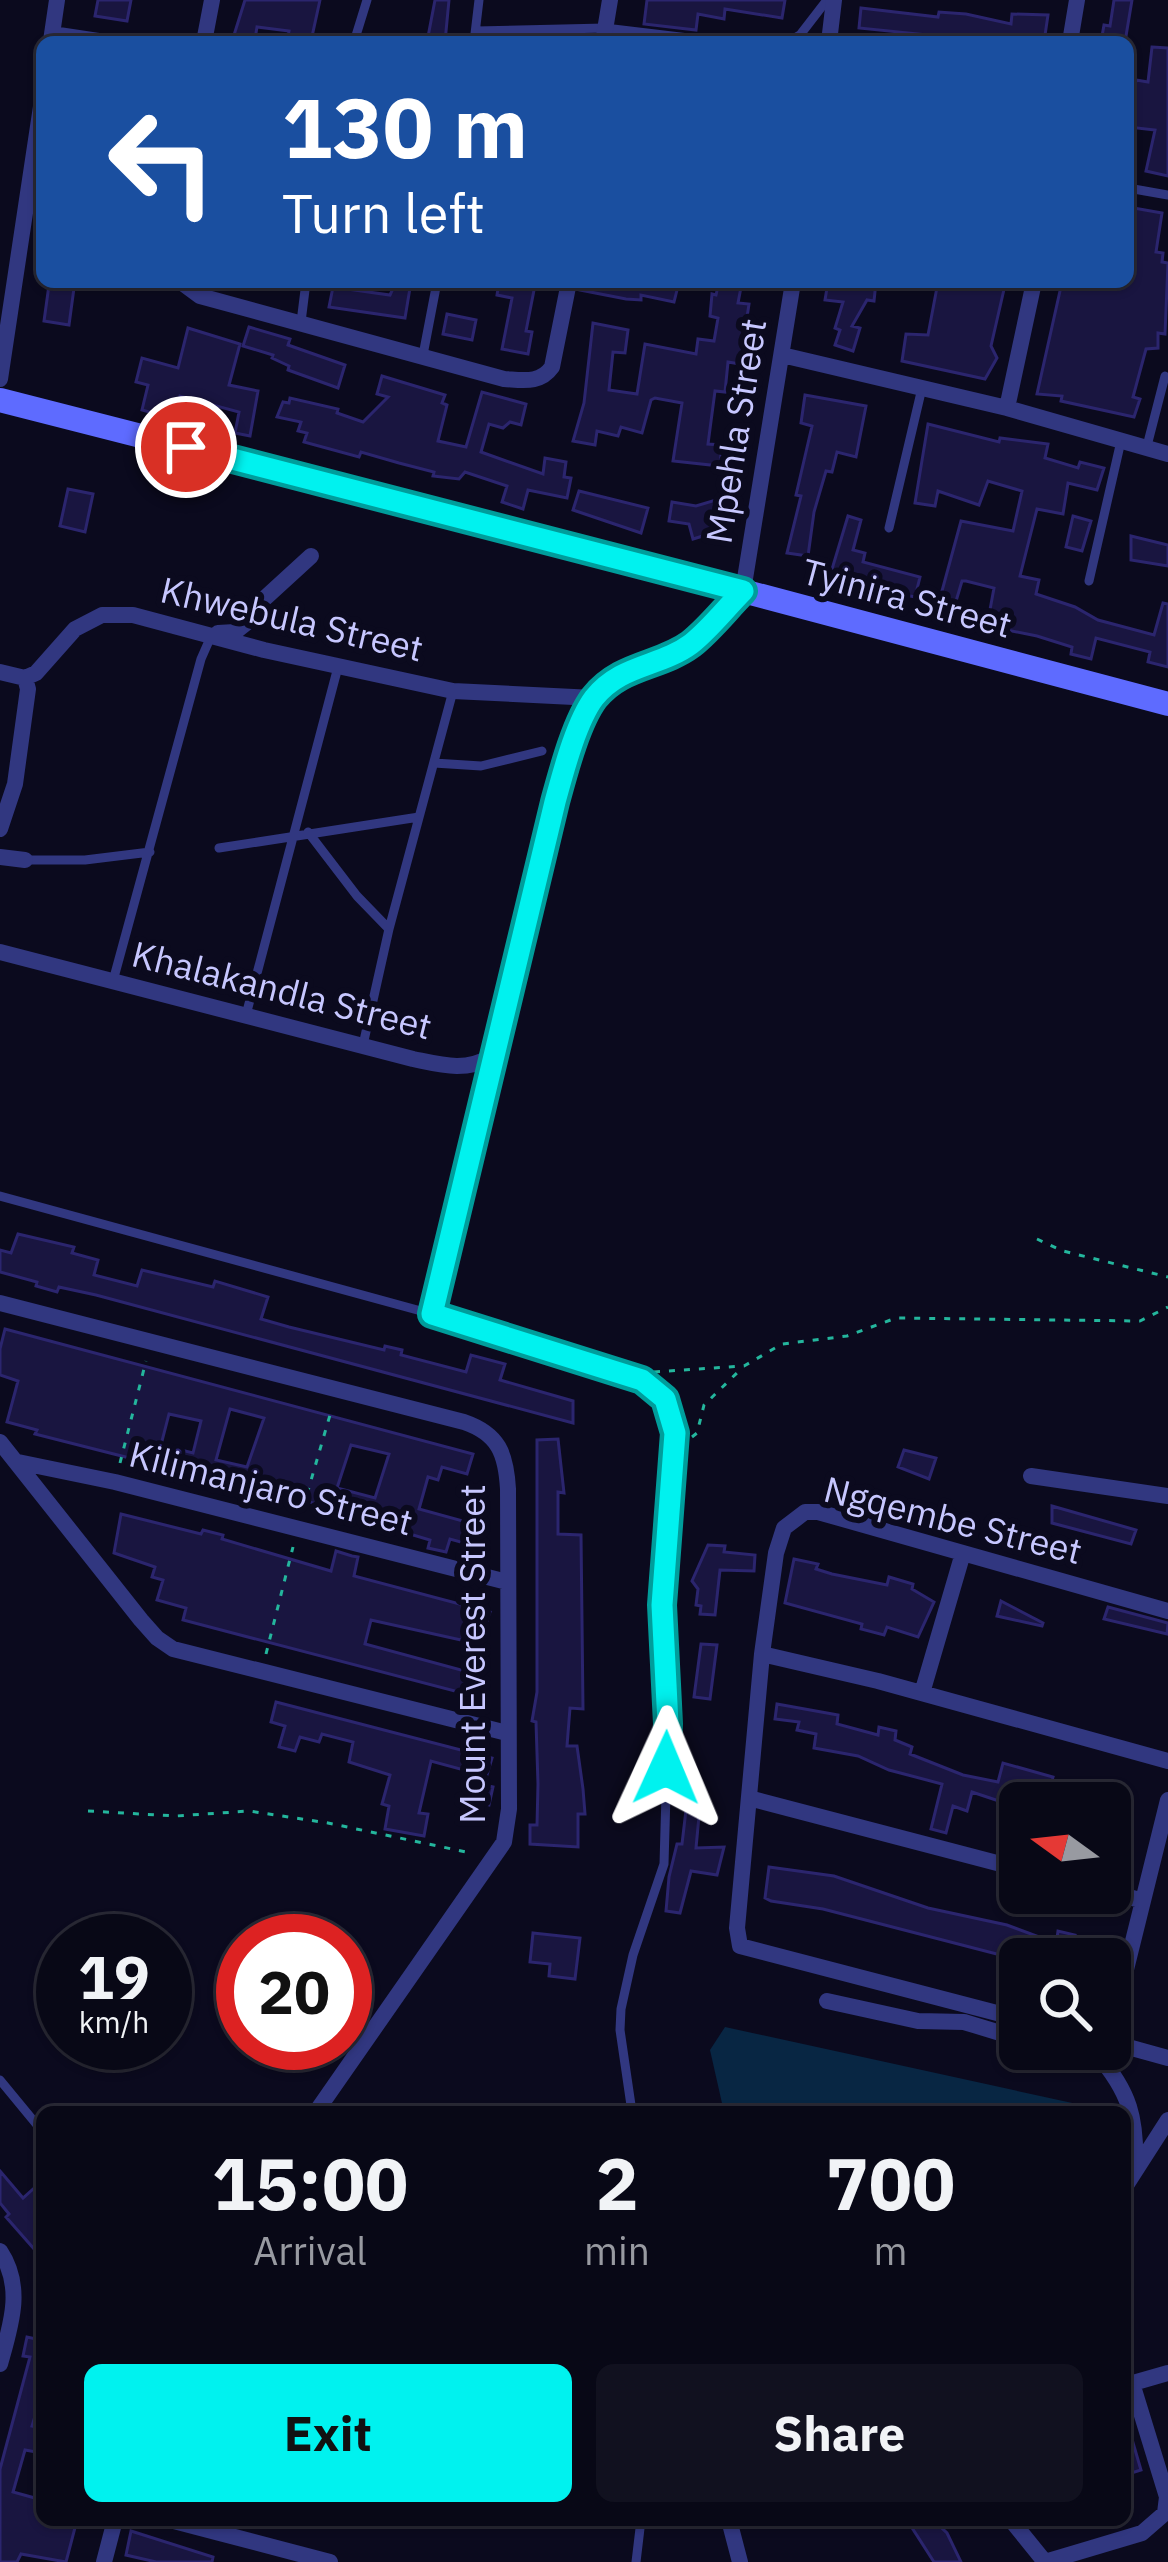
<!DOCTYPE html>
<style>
:root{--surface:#080816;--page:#11111f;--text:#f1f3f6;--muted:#989aa1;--line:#292935;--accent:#00f2ef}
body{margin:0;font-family:"IBM Plex Sans",sans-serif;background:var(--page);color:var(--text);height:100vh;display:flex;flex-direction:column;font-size:45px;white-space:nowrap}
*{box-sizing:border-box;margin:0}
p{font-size:39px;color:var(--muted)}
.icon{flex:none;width:66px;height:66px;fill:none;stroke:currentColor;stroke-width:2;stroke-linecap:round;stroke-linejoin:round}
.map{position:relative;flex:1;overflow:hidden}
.details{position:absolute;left:36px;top:2106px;width:1095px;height:420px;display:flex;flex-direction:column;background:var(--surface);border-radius:18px;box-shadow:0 3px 9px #0004,0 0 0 3px var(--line)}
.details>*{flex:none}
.top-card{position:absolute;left:36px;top:36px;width:1098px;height:252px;border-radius:18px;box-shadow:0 3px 9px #0004,0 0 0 3px var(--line);background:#1a4fa0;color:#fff;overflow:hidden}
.needle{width:78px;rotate:285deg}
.tools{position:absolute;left:999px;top:1782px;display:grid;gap:24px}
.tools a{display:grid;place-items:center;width:132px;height:132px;border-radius:18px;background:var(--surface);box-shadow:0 3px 9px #0004,0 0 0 3px var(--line);font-size:60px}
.speed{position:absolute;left:36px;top:1914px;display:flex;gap:24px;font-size:60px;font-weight:700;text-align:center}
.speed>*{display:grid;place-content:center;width:156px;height:156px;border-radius:50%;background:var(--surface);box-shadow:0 3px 9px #0004,0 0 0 3px var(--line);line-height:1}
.speed small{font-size:30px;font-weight:400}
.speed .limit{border:18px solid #d22;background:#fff;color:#111}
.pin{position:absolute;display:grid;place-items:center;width:102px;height:102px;color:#fff;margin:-51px;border:6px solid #fff;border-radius:50%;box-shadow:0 3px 12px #0007}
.me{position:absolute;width:132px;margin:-66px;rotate:1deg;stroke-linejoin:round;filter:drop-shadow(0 0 9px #0008)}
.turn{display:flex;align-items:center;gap:42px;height:252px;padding:0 48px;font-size:54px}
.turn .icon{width:156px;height:156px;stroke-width:2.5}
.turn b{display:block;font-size:84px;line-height:102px}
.eta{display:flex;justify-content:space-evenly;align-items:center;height:204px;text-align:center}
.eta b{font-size:72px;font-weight:700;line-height:84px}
.cta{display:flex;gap:24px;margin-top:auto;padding:24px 48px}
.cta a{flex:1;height:138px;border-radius:18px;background:var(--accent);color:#111;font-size:48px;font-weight:700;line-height:138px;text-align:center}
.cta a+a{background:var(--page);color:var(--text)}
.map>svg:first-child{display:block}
.water{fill:#082643}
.building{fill:#191540;stroke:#2b256e;stroke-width:3;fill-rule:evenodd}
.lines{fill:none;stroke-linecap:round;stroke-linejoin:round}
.path{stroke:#24b69d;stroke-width:3;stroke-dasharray:6 9;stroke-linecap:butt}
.lane{stroke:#313780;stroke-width:9}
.street{stroke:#313780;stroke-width:16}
.secondary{stroke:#5e6bff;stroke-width:24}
.route-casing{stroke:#009d9b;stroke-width:30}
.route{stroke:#00f2ef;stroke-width:21}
.labels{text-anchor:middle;stroke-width:12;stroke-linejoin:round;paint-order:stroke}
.street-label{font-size:36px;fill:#c7c7ff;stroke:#0b0a1e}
</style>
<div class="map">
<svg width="1168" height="2562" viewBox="0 0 1168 2562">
<rect width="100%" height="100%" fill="#0b0a1e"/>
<path class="water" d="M725 2027 1109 2111 1110 2112H724L710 2050Z"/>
<path class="building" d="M98 0H131L127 21 95 16Z
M245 0H320L311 41 287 42 289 31 257 27 255 39 234 35Z
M435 0H449L445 42H427Z
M647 0H785L782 18 725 9 724 19 698 14 696 30 644 24Z
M1114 0H1132L1125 42H1101L1104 25 1110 26Z
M861 8 938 17 939 12 966 14 1011 24 1012 14 1048 15 1044 42H937L938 36 859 28Z
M1152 47 1168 48V176L1146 171 1155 130 1128 127V86L1135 87 1136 80 1148 82Z
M1128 207 1162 213 1156 252 1163 253 1162 262 1168 263 1165 334 1158 333V348L1146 349 1133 397 1140 399 1134 417 1061 401 1062 396 1037 394 1062 282H1128Z
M396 282H411L405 318 329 307 333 287 390 295Z
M499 282 535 285 526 331 532 332 528 354 502 349 512 298 497 295Z
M581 282H679L674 302 641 295V300L626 299 580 290Z
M719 282H742L738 303 749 304 740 364 728 362 725 392 715 391 708 444 722 445 720 466 673 461 682 403 655 398 651 400 642 433 621 427 618 436 597 431 595 445 573 441 584 403 593 323 628 330 625 353 613 352 609 390 637 394 645 344 696 354 698 339 714 341 718 318 710 316 712 294 716 295Z
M828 282H876L874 301 867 300 852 326 860 328 853 351 835 345 840 330 835 328 843 302 825 300Z
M938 282 1005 285 991 346 997 358 985 379 902 361 906 334 928 335Z
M49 285 74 288 69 325 44 321Z
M447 314 476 320 472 340 443 334Z
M249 327 290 339 288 345 345 365 338 388 288 370 289 366 272 358 273 355 243 346Z
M188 328 240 344 229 385 258 391 250 436 235 433 239 412 180 396 173 427 158 423 160 415 142 410 148 385 136 382 142 358 178 368Z
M382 376 445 395 442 403 447 405 438 441 466 447 482 392 526 404 521 425 510 422 503 428 489 424 481 452 543 474 545 458 566 462 564 477 571 478 567 498 528 490 523 509 502 502 507 486 465 472 459 479 433 476 434 472 399 463 361 452 359 457 304 442 307 433 298 431 301 422 277 417 283 402 289 403 290 398 338 409 337 413 363 422 388 397 377 394Z
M805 395 866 406 856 457 837 452 832 472 826 471 814 512 808 556 787 553 801 496 796 495 812 426 801 423Z
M928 424 999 442 1000 438 1048 444 1045 458 1078 468 1080 462 1104 468 1097 490 1068 483 1063 514 1037 509 1020 576 1039 580 1036 594 1075 607 1098 620 1154 635 1163 603 1168 604V667L1148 662 1150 652 1096 638 1091 659 1071 654 1072 647 1037 636 987 626 994 588 966 581H962L951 618 936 613 961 521 1013 531 1022 491 988 481 979 505 938 491 935 506 915 503Z
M68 489 93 494 85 532 60 526Z
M579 491 648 508 641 533 573 510Z
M719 499 724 515 712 518 716 532 693 539 689 524 669 521 672 502 696 506Z
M848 516 861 520 853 550 865 553 863 562 920 577 915 597 829 579Z
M1073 516 1091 521 1082 551 1066 547Z
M1131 536 1168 545V566L1131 560Z
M18 1234 74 1247 72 1253 98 1260 94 1275 137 1286 142 1270 213 1287 215 1281 268 1297 261 1319 289 1327 384 1350 385 1346 402 1350 401 1355 466 1372 471 1355 505 1364 500 1380 573 1401V1423L96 1295 59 1287 57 1292 36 1286 37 1282 0 1272V1250L11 1253Z
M5 1329 473 1454 467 1474 442 1467 438 1480 428 1477 419 1509 481 1526 475 1546 450 1539 446 1552 428 1548 430 1540 403 1532 405 1527 298 1499 296 1506 278 1501 279 1496 35 1434 37 1430 7 1422 18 1381 0 1375V1349ZM230 1409 264 1418 247 1467 216 1460ZM169 1414 201 1421 193 1453 161 1445ZM351 1445 389 1454 375 1498 337 1488Z
M558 1439 564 1493 558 1492V1534L581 1535 583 1709 570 1708 567 1746H577L583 1789 585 1814H578V1847L530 1844V1825H537L538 1784 536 1722 532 1721 537 1692V1440Z
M904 1450 936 1458 929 1479 898 1467Z
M1052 1506 1136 1530 1131 1544 1052 1523Z
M121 1514 201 1534 203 1530 223 1535 222 1539 331 1571 336 1551 352 1556 358 1557 354 1576 490 1612 479 1644 371 1620 365 1644 476 1674 470 1695 183 1620 186 1608 157 1600 163 1580 152 1577 155 1567 114 1553Z
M708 1545 725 1546 724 1552 755 1555 754 1571 720 1570 715 1615 700 1614 701 1606 696 1605 698 1589 692 1581Z
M794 1559 818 1564 816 1569 832 1574 887 1585 889 1577 913 1584 912 1589 934 1602 918 1637 887 1627 884 1635 861 1629 862 1624 785 1603Z
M1001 1601 1043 1623 1042 1626 997 1616Z
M1108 1607 1168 1623 1167 1634 1104 1619Z
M701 1644 717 1645 710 1699 694 1697Z
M276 1702 492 1758 484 1785 493 1787 489 1805 465 1799 472 1774 468 1771 431 1761 419 1813 428 1814 424 1836 385 1829 389 1806 382 1804 390 1775 349 1762 353 1742 322 1734 319 1742 300 1737 295 1751 279 1747 285 1726 271 1722Z
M777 1704 838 1715 837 1724 878 1735 879 1727 896 1731 895 1740 912 1747 910 1754 963 1775 998 1782 1003 1763 1053 1777 1051 1784 1064 1788 1060 1803H1020V1808L972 1792 967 1811 953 1806 946 1833 931 1829 942 1784 889 1770 858 1756 814 1748 816 1734 797 1730 799 1722 775 1719Z
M688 1793 701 1795 696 1848 724 1847 717 1875 691 1871 680 1913 666 1911 669 1877 677 1844H682Z
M769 1867 834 1876 928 1908 1007 1925 1039 1937 1057 1938 1058 1931 1075 1935 1069 1959H1016L823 1909 771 1901 765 1898Z
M533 1933 580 1938 575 1979 549 1976 550 1964 530 1962Z
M0 2171 23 2198 42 2181V2258L6 2217 9 2214 0 2203Z
M38 2332 42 2333V2393L32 2426 42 2428V2453L25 2450 13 2492 42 2500V2520H77L66 2562 21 2554 17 2562H0V2469L30 2357 23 2356 27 2337 36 2339Z
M1129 2429 1141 2470 1125 2475V2430Z
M907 2520H933L947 2533 961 2562H934Z
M131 2531 213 2557 212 2562H156L126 2555Z"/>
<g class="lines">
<path class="path" d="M1037 1239 1063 1251 1168 1277
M654 1372 744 1366 782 1344 847 1336 896 1318 1140 1321 1168 1307
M692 1437 697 1433 704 1405 741 1369
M120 1463 146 1361
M303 1508 332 1408
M266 1654 293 1547
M88 1811 176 1816 249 1811 328 1823 471 1853"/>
<path class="lane" d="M476 31 605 28 722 42
M354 42 367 0
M474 42 479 0
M788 42 800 35 827 0
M1128 188 1168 195
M301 322 306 282
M423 355 437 282
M1147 446 1165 376
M889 528 922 388
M1089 581 1121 441
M434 763 481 766 542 751
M308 832 357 896 389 929
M219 848 419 817
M25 860H85L150 852
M113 981 201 659 212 634
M246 1015 338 667
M363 1045 389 929 453 691
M0 1196 432 1314 642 1380 665 1399 675 1433 662 1605 668 1724 664 1864 633 1955 621 2009 620 2030 632 2112
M432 1314 491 1057
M0 2080 42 2131
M636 2562 641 2520"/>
<path class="street" d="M52 34 105 42
M51 41 57 0
M204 42 212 0
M603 42 610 0
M829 42 834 0
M1070 42 1077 0
M181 282 200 296 504 379C523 380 540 384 552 367L569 282
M782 355 1007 408 1168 454
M0 379 42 100
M1007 408 1034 282
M218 633 235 632 250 620 264 599 311 556
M0 672 25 678 36 673 75 629 102 615H133L264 650 453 691 594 698
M0 829 15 784 28 689 25 678
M0 857 25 860
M0 952 413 1059C442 1065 465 1072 491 1057L563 774 594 698 630 668 667 657 691 643 743 591 793 282
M0 1303 464 1422C499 1434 506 1454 508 1489L509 1809 504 1842 316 2112
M0 1442 141 1620 157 1638 173 1649 507 1733
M18 1462 115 1482 507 1582
M1031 1476 1168 1496
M762 1654 878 1681 1168 1761
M922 1693 963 1553
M749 1798 1020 1869
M1110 1892 1140 1900
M827 2001 918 2021 964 2022 1020 2039
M1020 2019 740 1946 737 1928 762 1654 776 1553 784 1528 805 1512H818L1168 1611
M1110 2034 1168 1800
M1110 2042 1168 2058
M1068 2049 1096 2053C1130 2092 1137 2118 1135 2170
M1125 2187 1168 2120
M0 2251C24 2287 11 2325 0 2364
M1126 2385 1168 2373
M170 2520 330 2562
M729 2520 740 2562
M1011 2520 1045 2562
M104 2562 115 2520
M1045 2562 1142 2533 1165 2513 1167 2497 1132 2383"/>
<path class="secondary" d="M0 400 604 554 1168 704"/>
</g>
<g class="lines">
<defs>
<path id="route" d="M186 447 743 591C726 608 710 629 691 644 660 667 621 664 594 698 576 722 563 773 555 802L432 1314 642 1380 665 1399 675 1433 662 1605 668 1724 666 1768"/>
</defs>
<use href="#route" class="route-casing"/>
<use href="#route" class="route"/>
</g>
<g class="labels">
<g class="street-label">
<text transform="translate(736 431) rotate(-81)" y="13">Mpehla Street</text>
<text transform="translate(907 598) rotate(15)" y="13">Tyinira Street</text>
<text transform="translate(292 619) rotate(13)" y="13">Khwebula Street</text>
<text transform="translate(282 990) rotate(14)" y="13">Khalakandla Street</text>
<text transform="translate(271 1488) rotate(14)" y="13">Kilimanjaro Street</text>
<text transform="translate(953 1520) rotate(14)" y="13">Ngqembe Street</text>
<text transform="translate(472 1654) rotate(-90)" y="13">Mount Everest Street</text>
</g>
</g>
</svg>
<div class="tools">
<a><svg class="needle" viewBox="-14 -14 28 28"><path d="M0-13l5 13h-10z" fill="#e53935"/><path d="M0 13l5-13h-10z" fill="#989aa1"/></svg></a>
<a><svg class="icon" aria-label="search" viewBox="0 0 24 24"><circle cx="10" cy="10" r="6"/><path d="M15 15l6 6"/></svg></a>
</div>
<div class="speed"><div>19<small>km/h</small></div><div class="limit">20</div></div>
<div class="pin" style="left:186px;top:447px;background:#d93025"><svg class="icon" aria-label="arrive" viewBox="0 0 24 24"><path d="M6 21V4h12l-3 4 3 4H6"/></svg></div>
<svg class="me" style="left:666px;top:1768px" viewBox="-20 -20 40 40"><path d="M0-17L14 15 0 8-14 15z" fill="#00f2ef" stroke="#fff" stroke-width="4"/></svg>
<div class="top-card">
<div class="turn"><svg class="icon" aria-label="left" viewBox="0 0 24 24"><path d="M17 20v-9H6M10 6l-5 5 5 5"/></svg><div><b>130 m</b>Turn left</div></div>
</div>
<section class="details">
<div class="eta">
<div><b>15:00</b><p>Arrival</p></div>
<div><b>2</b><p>min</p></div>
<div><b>700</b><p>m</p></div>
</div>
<div class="cta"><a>Exit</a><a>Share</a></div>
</section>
</div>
